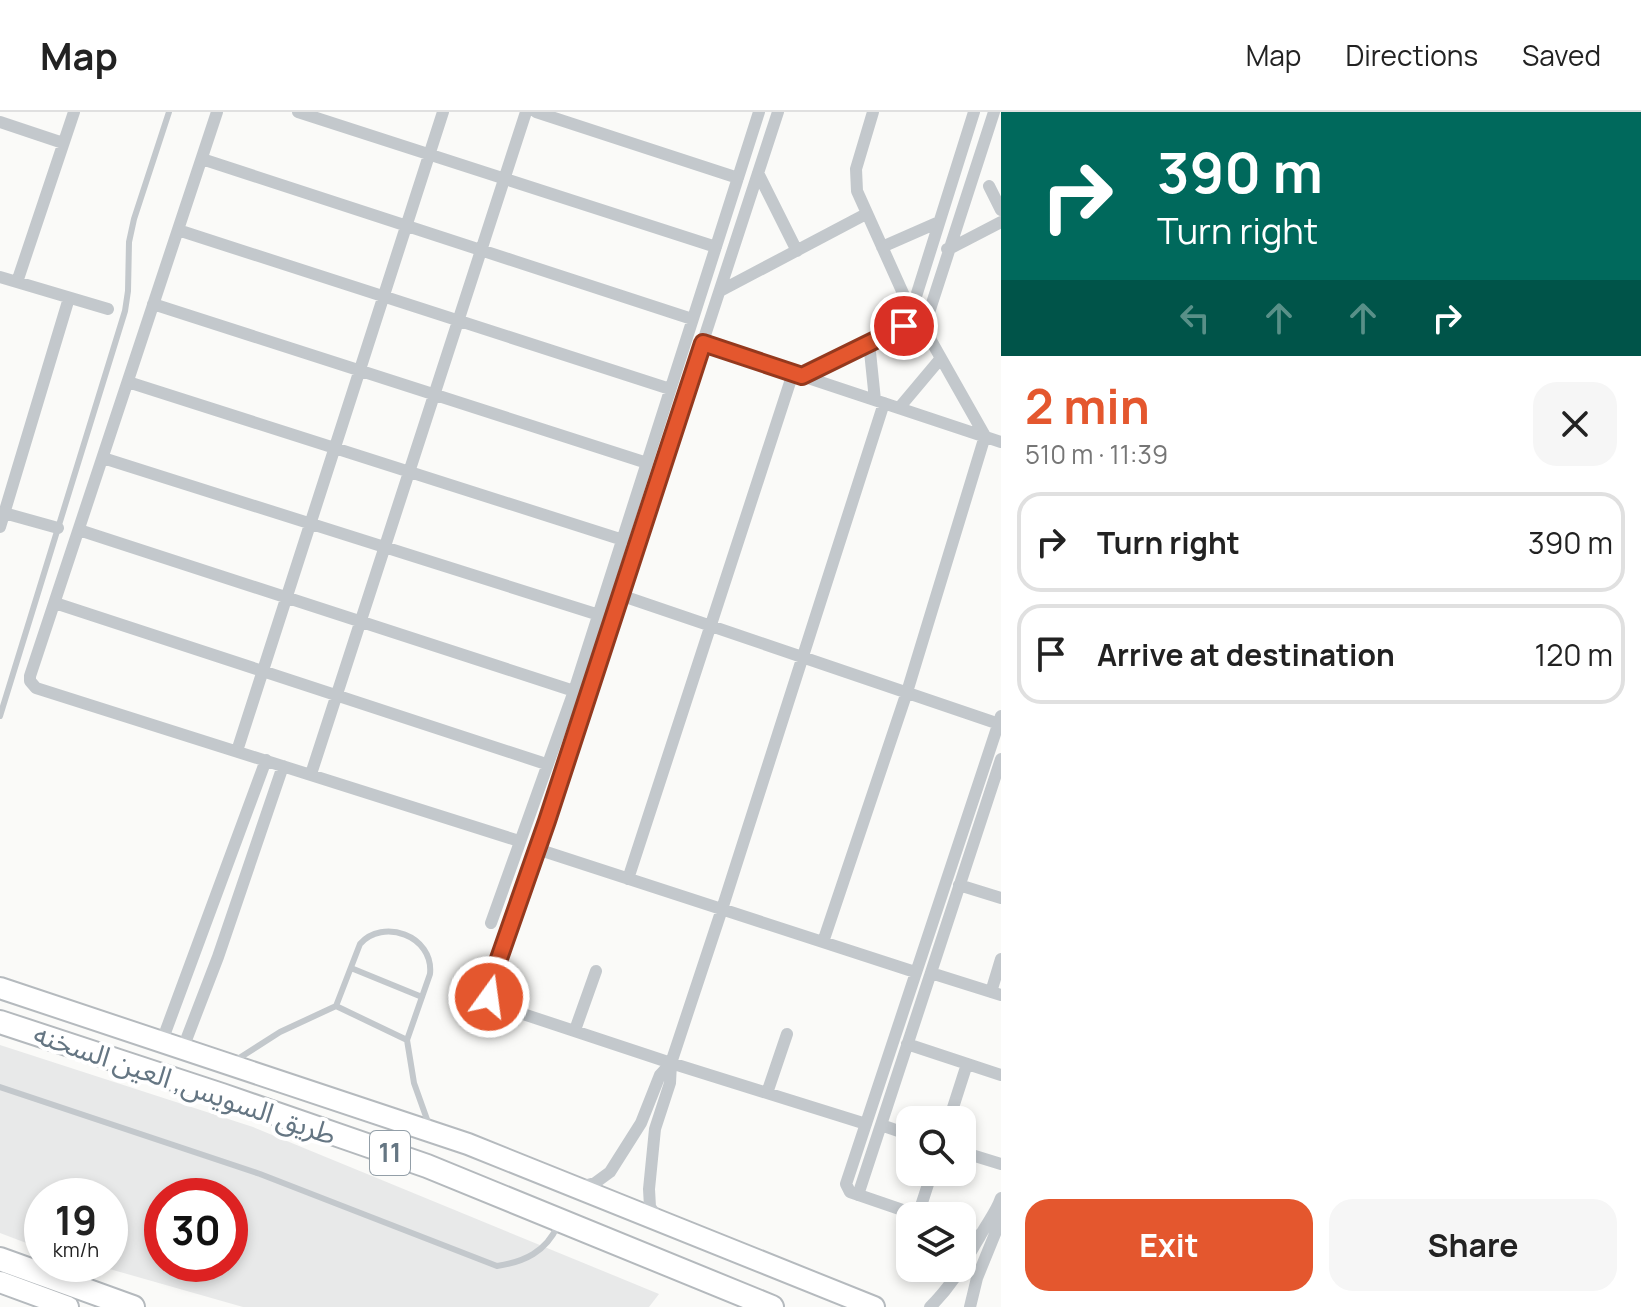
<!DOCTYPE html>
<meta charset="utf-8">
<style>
:root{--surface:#fff;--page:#f6f6f6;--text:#222;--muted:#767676;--line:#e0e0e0;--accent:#e4572e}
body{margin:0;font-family:Manrope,"Noto Sans Arabic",sans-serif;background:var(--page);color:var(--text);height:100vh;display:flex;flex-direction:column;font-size:30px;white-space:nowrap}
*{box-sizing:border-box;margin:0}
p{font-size:26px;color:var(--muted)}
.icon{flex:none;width:44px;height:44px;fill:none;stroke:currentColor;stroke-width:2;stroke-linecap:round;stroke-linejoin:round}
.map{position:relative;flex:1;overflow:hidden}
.drawer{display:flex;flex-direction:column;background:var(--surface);width:640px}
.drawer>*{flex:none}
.guide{background:#00695c;color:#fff;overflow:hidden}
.fabs{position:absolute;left:896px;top:994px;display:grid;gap:16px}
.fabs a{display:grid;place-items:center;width:80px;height:80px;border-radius:16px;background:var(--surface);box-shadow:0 4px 12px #0003;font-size:40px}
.speed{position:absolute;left:24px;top:1066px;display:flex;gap:16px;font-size:40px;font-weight:700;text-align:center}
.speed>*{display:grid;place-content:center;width:104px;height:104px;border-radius:50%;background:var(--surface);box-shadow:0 4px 12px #0003;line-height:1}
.speed small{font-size:20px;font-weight:400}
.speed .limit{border:12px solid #d22;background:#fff;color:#111}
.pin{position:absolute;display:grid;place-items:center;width:68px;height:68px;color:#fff;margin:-34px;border:4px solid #fff;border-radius:50%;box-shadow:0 2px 8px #0007}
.me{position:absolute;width:88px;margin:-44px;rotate:14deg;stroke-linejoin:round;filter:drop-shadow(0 0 6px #0008)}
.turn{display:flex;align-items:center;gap:28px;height:168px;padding:0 24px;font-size:36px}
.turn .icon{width:104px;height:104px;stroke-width:2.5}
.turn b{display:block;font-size:56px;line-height:68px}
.lanes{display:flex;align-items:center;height:76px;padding:0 24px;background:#0003;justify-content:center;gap:40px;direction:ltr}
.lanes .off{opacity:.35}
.round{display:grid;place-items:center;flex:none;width:84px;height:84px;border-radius:24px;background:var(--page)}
.head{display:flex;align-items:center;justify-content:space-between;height:136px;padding:0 24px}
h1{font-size:48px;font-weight:700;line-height:60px;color:var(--accent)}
.button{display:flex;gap:16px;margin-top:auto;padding:16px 24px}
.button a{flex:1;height:92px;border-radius:24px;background:var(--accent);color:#fff;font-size:32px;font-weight:700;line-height:92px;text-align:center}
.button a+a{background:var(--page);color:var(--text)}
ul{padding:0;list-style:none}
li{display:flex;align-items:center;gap:24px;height:100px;margin:0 16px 12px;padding:0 8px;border:4px solid var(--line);border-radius:24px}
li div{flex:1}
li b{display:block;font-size:30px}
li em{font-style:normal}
header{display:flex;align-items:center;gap:48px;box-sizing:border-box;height:112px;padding:0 40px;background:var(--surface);border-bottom:2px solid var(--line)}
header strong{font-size:38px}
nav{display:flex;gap:44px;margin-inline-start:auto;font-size:28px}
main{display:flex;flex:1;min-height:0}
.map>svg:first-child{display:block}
.built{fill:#e8e9e9;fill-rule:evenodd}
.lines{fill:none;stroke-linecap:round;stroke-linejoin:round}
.primary-casing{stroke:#b5babe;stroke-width:24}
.highway-casing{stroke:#b4b9bd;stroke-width:26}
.lane{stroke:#c3c8cc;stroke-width:6}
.street{stroke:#c3c8cc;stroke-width:12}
.primary{stroke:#fff;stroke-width:20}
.highway{stroke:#fff;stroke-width:22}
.route-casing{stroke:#94391e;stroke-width:20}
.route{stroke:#e4572e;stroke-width:14}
.labels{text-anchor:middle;stroke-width:8;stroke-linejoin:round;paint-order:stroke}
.shield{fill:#fff;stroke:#939fa8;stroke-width:2}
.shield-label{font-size:26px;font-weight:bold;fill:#657683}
.street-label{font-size:28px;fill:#657683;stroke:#fff}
</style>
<header>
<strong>Map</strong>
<nav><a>Map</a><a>Directions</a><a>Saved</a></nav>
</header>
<main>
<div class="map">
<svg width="1001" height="1195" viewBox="0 0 1001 1195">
<rect width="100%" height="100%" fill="#fafaf8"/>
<path class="built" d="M0 933 253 1015 659 1182 649 1195H243L92 1152H110V1084H42V1137L0 1121ZM162 1084H230V1152H162Z"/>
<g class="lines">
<defs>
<path id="primary" d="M0 876 468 1032 874 1195
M0 1170 68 1195"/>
<path id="highway" d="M0 910 222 983 427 1054 772 1195
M0 1147 133 1195"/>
</defs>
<use href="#primary" class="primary-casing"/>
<use href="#highway" class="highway-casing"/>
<path class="lane" d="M0 604 125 199 128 179 129 130 134 107 169 0
M351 856 422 885
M336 894 360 832C382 806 434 823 430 862L407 928
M233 950 280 920 336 894 407 928 414 971 429 1013
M0 975 260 1062 497 1154C524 1150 546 1140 558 1113"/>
<path class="street" d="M217 0 30 564V569L36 576 519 729
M298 0 716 135
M536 0 738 66
M778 0 537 737 488 878 491 889 499 894 671 951 866 1012
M873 0 856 57 857 79 911 199
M0 10 63 31
M202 47 692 207
M758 61 797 139
M989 74 1001 98
M178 118 670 277
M882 135 939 110
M947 137H949L1001 110
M0 165 108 197
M17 170 74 0
M720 179 866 102
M153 192 647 351
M907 213 974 0
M923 219 994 0
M869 230 875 288
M703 231 1001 330
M802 264 899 215C911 211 921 216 929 225L985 324 907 580 823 830
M128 270 623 428
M899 296 941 246
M103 346 599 503
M4 401 58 416
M0 415 69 186
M79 418 574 579
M620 483 999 612
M55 491 546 652
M237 639 443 0
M311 662 526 0
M537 737 915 860
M628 767 793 261
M959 773 1001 786
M491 811 574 579 759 0
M931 861 1001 883
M991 880 1001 847
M575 918 596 859
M162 929 266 648
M907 932 1001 963
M183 936 218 845 283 654
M767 981 787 922
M949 1008 967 952
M881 1013 910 1023
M962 1040 1001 1052
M580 1075 595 1071 610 1060 641 1011 660 963 671 951
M858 1083 1001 647
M918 1103 932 1060
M920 1104 850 1080 846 1072 1001 604
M657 1105 650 1095 649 1077 655 1017 670 971 671 951 722 797 884 291
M962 1119 979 1125
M930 1195C951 1175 964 1151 979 1126 986 1112 996 1101 1001 1086
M970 1195 977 1166 997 1117V1098"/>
<use href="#primary" class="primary"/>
<use href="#highway" class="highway"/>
</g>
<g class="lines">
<defs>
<path id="route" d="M489 885 488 878 547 709 703 231 802 264 904 214"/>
</defs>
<use href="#route" class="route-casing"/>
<use href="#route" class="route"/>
</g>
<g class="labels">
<rect class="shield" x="370" y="1019" width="40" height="44" rx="6"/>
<g class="shield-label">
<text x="390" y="1050">11</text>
</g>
<g class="street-label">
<text transform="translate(185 972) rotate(19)" y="10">طريق السويس, العين السخنه</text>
</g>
</g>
</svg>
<div class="fabs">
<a><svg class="icon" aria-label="search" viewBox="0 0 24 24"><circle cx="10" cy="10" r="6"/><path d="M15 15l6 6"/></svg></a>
<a><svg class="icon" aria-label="layers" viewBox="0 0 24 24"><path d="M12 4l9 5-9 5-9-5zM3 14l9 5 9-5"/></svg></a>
</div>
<div class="speed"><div>19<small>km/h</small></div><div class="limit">30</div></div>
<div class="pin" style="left:904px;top:214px;background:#d93025"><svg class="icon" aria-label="arrive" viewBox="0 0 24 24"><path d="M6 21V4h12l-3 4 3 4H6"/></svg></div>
<svg class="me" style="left:489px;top:885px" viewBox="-20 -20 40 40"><circle r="17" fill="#e4572e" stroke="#fff" stroke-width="3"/><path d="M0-11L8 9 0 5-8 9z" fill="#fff"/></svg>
</div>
<section class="drawer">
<div class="guide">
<div class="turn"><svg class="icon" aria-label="right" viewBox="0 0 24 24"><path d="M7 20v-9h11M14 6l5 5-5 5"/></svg><div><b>390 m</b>Turn right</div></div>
<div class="lanes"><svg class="icon off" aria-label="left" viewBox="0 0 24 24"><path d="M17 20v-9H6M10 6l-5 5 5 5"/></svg><svg class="icon off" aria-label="ahead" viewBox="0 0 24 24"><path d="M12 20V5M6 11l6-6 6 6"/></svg><svg class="icon off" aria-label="ahead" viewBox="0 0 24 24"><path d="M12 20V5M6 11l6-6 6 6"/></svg><svg class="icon" aria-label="right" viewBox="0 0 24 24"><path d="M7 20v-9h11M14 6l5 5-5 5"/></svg></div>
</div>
<div class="head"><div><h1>2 min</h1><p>510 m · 11:39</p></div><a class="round"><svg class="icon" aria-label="close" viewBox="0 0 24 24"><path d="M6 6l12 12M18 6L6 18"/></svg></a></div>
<ul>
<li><svg class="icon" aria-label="right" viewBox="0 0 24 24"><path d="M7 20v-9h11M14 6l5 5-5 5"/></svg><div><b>Turn right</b></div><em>390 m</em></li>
<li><svg class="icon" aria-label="arrive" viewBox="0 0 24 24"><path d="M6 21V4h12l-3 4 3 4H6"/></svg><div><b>Arrive at destination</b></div><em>120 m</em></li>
</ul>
<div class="button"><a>Exit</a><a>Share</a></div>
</section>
</main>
